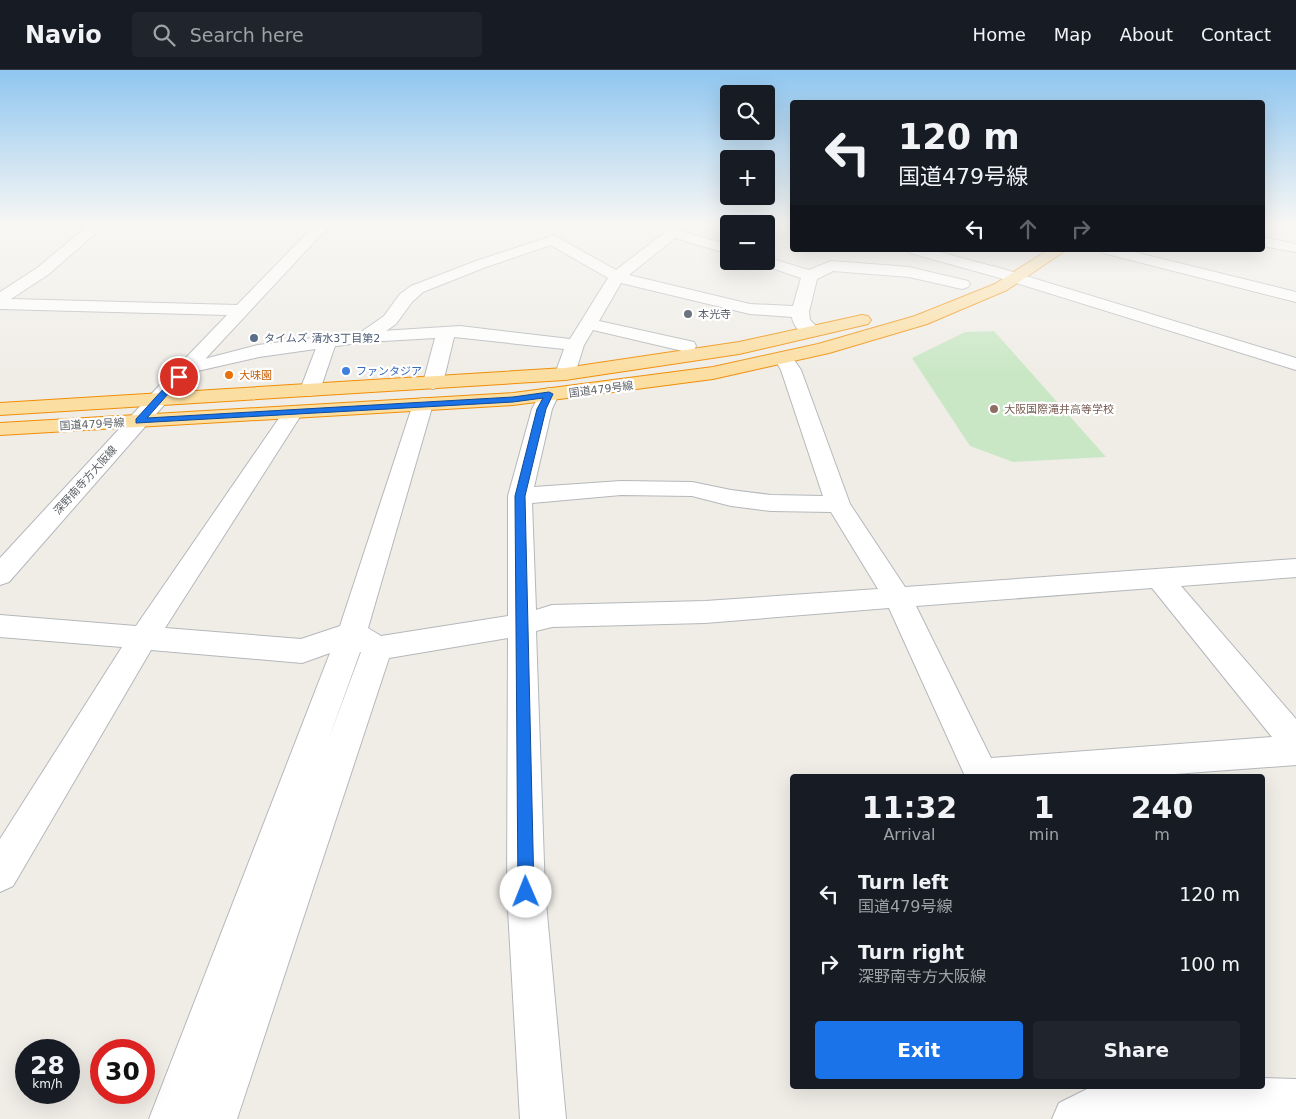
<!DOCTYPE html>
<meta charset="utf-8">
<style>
:root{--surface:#171b24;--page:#20242c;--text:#f1f3f6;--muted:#9ea1a6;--line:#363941;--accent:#1a73e8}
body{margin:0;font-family:"DejaVu Sans","Noto Sans JP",sans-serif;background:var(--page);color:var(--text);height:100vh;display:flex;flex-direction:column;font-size:19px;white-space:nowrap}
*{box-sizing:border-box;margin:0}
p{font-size:16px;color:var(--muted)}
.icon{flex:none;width:28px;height:28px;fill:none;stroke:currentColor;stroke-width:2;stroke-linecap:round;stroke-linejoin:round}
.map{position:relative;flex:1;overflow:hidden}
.panel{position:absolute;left:790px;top:704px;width:475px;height:315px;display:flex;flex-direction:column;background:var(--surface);border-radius:5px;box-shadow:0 5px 20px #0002}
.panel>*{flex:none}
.banner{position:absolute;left:790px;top:30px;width:475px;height:152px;border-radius:5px;box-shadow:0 5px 20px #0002;background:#171b24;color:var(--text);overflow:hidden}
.buttons{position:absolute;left:720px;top:15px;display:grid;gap:10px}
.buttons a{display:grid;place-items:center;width:55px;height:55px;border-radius:5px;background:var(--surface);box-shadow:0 5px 20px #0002;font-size:25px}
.speed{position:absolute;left:15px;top:969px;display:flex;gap:10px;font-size:25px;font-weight:700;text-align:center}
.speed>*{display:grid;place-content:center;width:65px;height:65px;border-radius:50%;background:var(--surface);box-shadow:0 5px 20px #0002;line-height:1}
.speed small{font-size:12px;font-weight:400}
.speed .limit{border:8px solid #d22;background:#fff;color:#111}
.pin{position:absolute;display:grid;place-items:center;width:42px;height:42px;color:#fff;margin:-21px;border:2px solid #fff;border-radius:50%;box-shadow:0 1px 5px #0007}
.me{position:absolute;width:55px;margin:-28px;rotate:359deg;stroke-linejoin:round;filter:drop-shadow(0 0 4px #0008)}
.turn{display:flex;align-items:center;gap:18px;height:105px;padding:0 25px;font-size:22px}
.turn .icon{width:65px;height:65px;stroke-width:2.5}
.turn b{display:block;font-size:35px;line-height:42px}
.lanes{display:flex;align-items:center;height:48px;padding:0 25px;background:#0003;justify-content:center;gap:25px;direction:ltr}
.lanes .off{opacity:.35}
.eta{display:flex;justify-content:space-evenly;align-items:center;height:85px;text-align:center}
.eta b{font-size:30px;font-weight:800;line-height:35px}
.cta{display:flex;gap:10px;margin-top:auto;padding:10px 25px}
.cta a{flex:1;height:58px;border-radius:5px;background:var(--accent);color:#fff;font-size:20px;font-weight:800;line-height:58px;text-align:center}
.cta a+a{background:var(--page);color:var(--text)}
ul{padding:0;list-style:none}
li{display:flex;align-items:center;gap:15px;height:70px;padding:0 25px}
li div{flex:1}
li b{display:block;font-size:19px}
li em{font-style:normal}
header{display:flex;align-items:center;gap:30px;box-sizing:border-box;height:70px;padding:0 25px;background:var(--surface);border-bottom:1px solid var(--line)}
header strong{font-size:24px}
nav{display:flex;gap:28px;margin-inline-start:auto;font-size:18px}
.search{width:350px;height:45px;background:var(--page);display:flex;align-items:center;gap:12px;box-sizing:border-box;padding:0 18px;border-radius:5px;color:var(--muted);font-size:19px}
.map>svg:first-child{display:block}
.green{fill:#c9e7c5}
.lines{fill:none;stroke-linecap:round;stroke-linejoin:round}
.minor-casing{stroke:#b4b8bb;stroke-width:2}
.tertiary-casing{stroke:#b4b8bb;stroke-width:2}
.secondary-casing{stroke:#b3b7bb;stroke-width:2}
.trunk-casing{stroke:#f08e08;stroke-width:2}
.minor{fill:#fff;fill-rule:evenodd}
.tertiary{fill:#fff;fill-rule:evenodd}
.secondary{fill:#fff;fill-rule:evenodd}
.trunk{fill:#fbdea2;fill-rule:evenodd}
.route{fill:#1a73e8;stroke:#114b97}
.worship-dot{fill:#6b7280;stroke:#fff;stroke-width:2}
.service-dot{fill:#5c6f8a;stroke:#fff;stroke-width:2}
.shop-dot{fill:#3f7fe0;stroke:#fff;stroke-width:2}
.food-dot{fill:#e8710a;stroke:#fff;stroke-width:2}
.education-dot{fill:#8d6e63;stroke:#fff;stroke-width:2}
.labels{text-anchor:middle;stroke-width:4.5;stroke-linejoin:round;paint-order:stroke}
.far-worship-label{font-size:11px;fill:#5b616d;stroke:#fff;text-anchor:start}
.far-service-label{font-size:11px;fill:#4e5e75;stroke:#fff;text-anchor:start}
.far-shop-label{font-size:11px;fill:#366cbe;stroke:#fff;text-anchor:start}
.far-food-label{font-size:11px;fill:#c56008;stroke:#fff;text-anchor:start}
.far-street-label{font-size:11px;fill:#5f6367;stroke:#fff}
.far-education-label{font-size:11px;fill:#785e54;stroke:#fff;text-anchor:start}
</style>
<header>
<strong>Navio</strong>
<div class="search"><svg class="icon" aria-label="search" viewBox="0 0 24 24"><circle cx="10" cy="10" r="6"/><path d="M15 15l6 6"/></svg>Search here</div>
<nav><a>Home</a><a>Map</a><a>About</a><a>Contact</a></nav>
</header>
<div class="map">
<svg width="1296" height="1049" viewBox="0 0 1296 1049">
<rect width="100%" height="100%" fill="#f0ede7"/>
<path class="green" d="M994 261 1106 387 1013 392 970 376 912 288 965 262Z"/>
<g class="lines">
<defs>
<path id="minor" d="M89 155H105L49 204 11 229 237 235 315 155H330L194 301 187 303 180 301 177 297 227 245 0 239V222L37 198Z
M673 159 729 175V184L675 168 629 205 750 234 793 236 801 208 760 194 757 191H766V187L809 200 831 191 909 197 968 211 970 214 968 217 962 219 909 207 833 201 817 209 809 242 810 250 821 261 818 265C807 268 793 259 792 247L750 244 621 213 599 251 694 272 696 276 694 280 687 282 593 260 584 275 575 304 572 308 565 310 558 308 555 304 564 279 454 267 443 313 440 317 433 319 426 317 423 313 435 268 366 272 360 271 357 267 360 263 366 262 460 256 570 269 608 208 547 173 545 170 547 167H557L616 200 668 160Z
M1262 167 1296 174V182L1262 176Z
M907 180H932L999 198 1001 201 999 204 993 206 910 183Z
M1100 180H1126L1296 222V232L1103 183Z
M327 267 333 269 336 273 320 320 317 324 310 326 303 324 300 320 318 273 321 269Z
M783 282 790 284 801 300 850 434 905 517 1296 489V507L1181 516 1296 649V695L1148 706H965L889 538 705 553 552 557 536 561 545 822 566 1049H520L507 822 508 568 389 588 237 1049H149L330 583 302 593 151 580 13 816 0 822V769L122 577 0 567V545L136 556 286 338 293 336 300 338 303 342 165 558 301 569 340 556 413 334 416 330 423 328 430 330 433 334 368 558 381 566 508 546V426L532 339 542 320 549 318 556 320 559 324 552 339 534 417 621 411 692 412 731 420 771 425 823 426 781 300 774 288 776 284ZM621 425 692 426 731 436 771 441 831 442 878 519 705 531 552 535 536 540 532 433ZM1152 518 1272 667 991 688 916 536ZM360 582H361L328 671Z
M1262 1008 1296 1009V1049H1052L1059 1033 1093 1016H1262Z"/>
<path id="tertiary" d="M993 196 1296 288V300L987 204 985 201 987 198Z"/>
<path id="secondary" d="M552 166 557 167 559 170 557 173 486 197 423 222 412 232 396 254 372 271 259 287 193 302 9 512 0 515V488L180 293 200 290 258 275 361 262 384 246 400 224 411 216 476 191Z"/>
<path id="trunk" d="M1048 180H1066L1007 220 927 254 829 283 713 309 513 335 0 365V353L513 323 713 297 818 274 915 246 995 214Z
M862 245 868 246 871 250 868 254 739 284 565 310 0 345V333L565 298 739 272Z"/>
</defs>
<use href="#minor" class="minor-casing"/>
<use href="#tertiary" class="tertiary-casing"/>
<use href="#secondary" class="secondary-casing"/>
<use href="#trunk" class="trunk-casing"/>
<use href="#minor" class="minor"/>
<use href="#tertiary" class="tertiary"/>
<use href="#secondary" class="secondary"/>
<use href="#trunk" class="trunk"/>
</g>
<linearGradient id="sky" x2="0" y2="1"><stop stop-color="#8fc6f0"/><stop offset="0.51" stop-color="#f8f7f4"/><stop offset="1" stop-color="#f8f7f4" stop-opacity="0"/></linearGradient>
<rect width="1296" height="302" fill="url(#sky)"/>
<path class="route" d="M179 304 183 307 182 308 147 348 513 327 549 322 553 324 546 339 525 426 534 822 532 827 526 829 521 827 518 822 515 426 537 339 543 328 513 332 136 353V349L176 305Z"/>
<circle class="worship-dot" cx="688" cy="244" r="5"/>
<circle class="service-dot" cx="254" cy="268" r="5"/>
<circle class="shop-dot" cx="346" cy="301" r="5"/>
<circle class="food-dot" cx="229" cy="305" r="5"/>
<circle class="education-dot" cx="994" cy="339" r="5"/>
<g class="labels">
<g class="far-worship-label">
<text x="698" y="248">本光寺</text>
</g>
<g class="far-service-label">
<text x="264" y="272">タイムズ 清水3丁目第2</text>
</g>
<g class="far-shop-label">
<text x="356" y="305">ファンタジア</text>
</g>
<g class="far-food-label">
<text x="239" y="309">大味園</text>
</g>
<g class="far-street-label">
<text transform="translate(601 319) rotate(-7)" y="4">国道479号線</text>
<text transform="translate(92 354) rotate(-3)" y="4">国道479号線</text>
<text transform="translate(85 410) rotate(-48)" y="4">深野南寺方大阪線</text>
</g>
<g class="far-education-label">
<text x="1004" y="343">大阪国際滝井高等学校</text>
</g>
</g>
</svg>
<div class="buttons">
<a><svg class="icon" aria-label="search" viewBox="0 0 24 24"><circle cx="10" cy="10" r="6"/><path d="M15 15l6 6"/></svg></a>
<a>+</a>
<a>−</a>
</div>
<div class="speed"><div>28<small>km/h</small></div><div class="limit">30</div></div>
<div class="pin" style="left:179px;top:307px;background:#d93025"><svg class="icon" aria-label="arrive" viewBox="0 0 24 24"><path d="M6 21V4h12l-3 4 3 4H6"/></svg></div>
<svg class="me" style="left:526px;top:822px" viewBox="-20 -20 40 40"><circle r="19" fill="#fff"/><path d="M0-13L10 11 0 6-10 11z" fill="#1a73e8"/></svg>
<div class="banner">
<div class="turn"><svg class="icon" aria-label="left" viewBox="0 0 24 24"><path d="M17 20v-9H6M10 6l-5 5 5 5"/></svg><div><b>120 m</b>国道479号線</div></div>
<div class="lanes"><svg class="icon" aria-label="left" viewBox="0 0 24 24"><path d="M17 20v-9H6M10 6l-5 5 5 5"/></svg><svg class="icon off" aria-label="ahead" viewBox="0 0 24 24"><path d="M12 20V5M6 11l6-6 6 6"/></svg><svg class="icon off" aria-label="right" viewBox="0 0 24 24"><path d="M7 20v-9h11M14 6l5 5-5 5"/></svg></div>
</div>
<section class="panel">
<div class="eta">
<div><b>11:32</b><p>Arrival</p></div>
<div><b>1</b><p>min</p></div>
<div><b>240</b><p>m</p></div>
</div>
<ul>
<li><svg class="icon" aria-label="left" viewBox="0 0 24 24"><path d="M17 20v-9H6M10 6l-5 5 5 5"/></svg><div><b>Turn left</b><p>国道479号線</p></div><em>120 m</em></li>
<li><svg class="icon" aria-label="right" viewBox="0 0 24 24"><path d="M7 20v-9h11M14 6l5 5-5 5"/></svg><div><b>Turn right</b><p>深野南寺方大阪線</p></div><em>100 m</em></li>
</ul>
<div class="cta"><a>Exit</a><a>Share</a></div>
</section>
</div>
